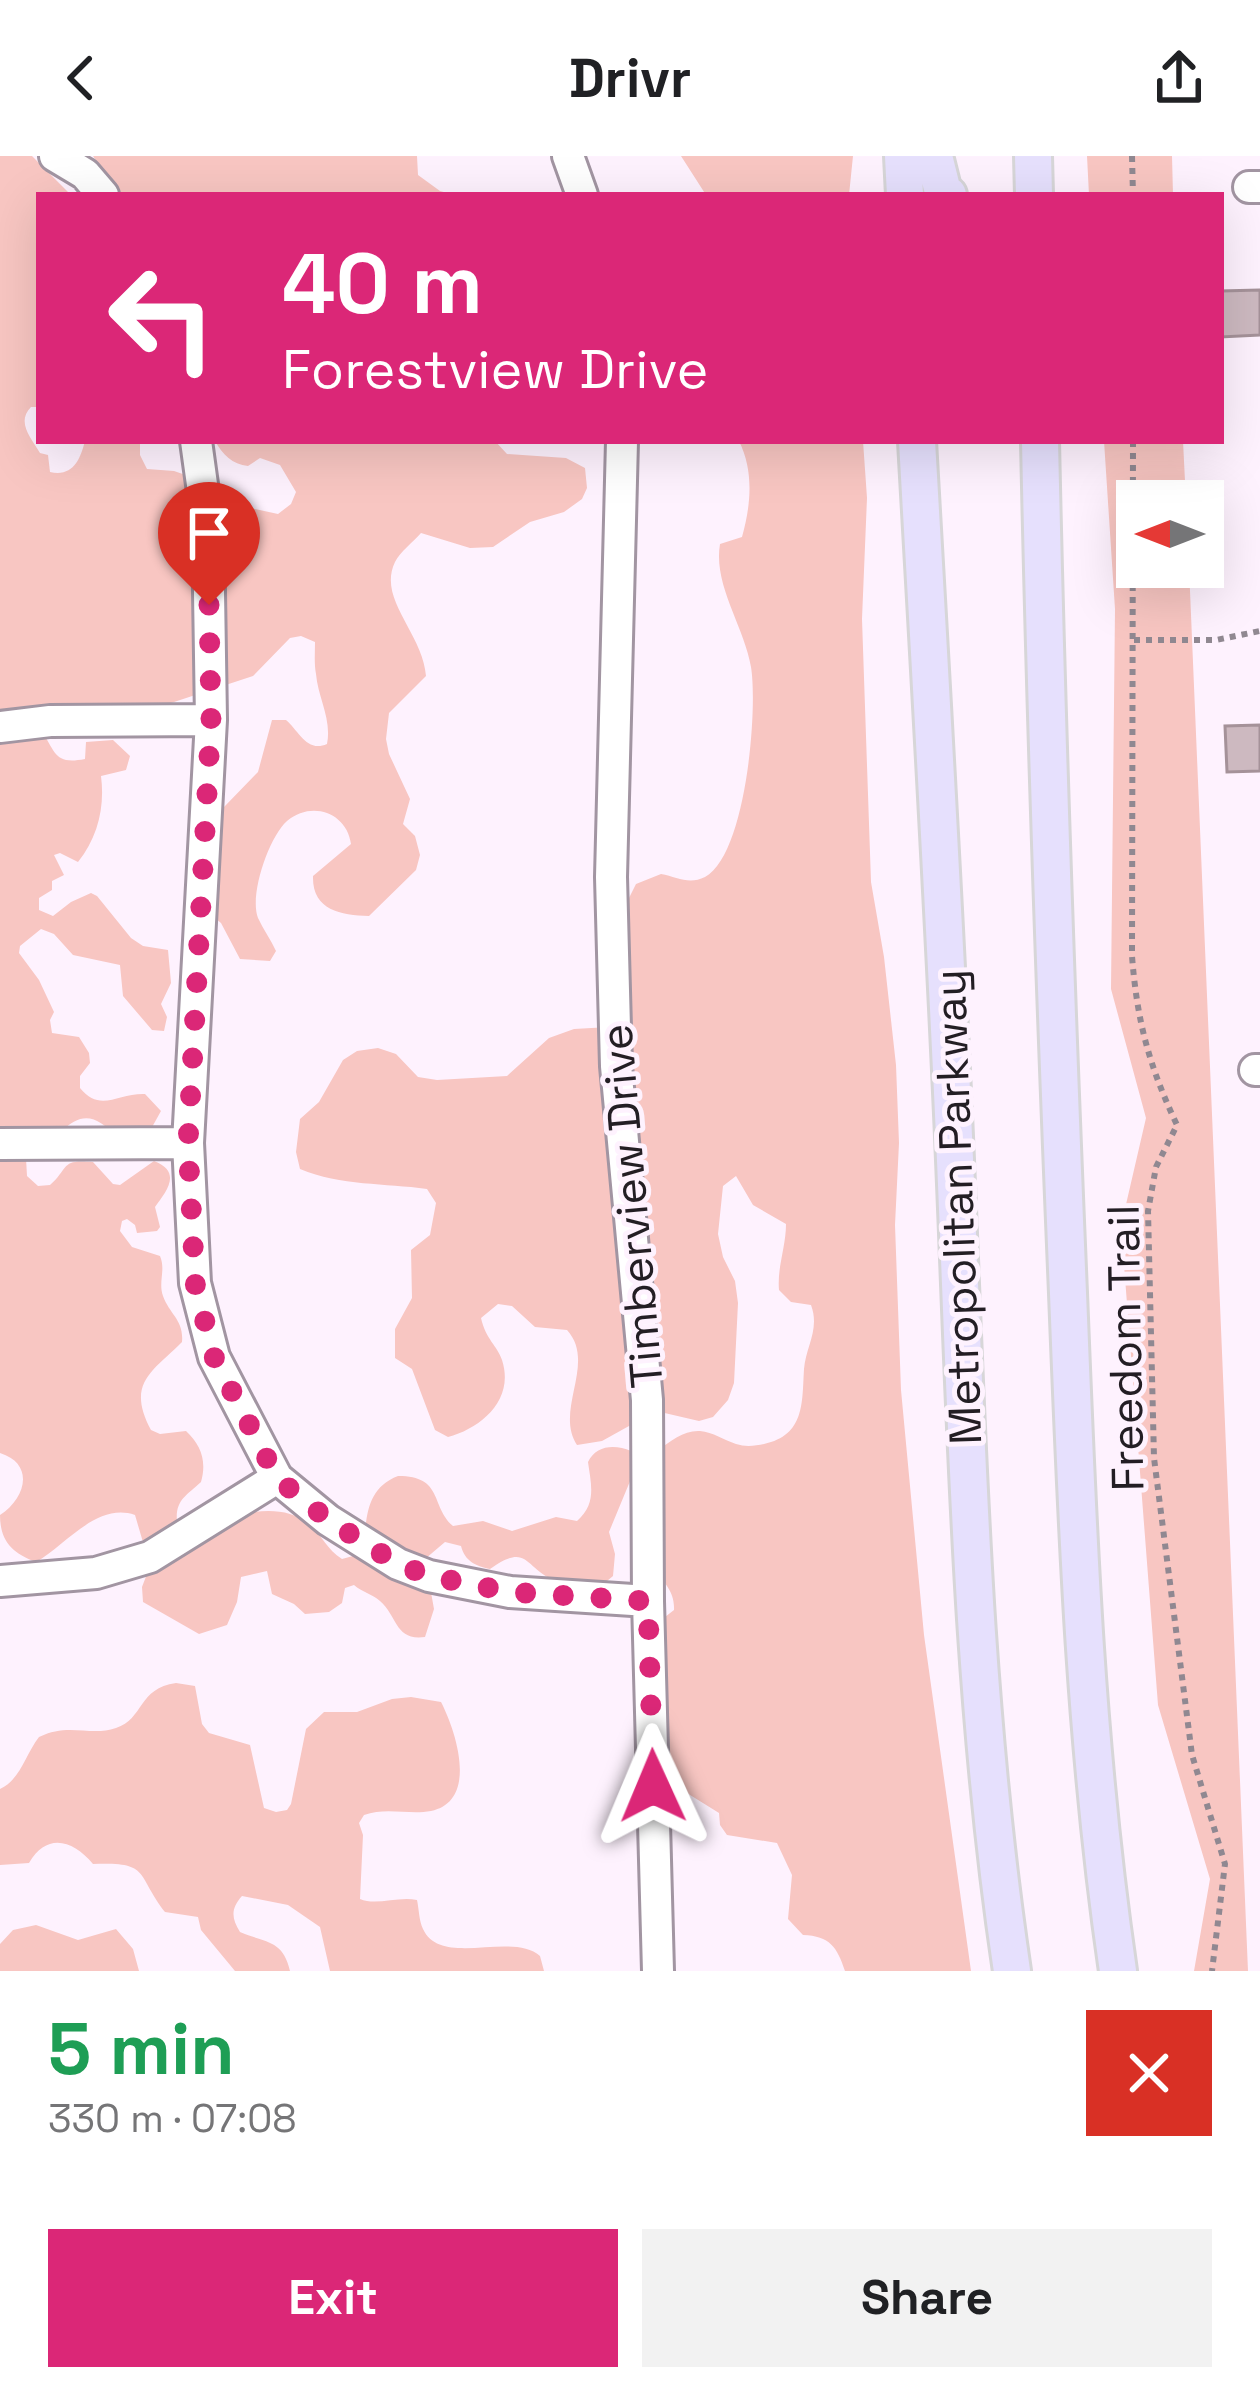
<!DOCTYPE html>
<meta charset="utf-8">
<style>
:root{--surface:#fff;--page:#f2f2f2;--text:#202124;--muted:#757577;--accent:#db2777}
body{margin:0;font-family:"Space Grotesk",sans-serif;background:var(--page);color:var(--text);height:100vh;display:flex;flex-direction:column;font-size:45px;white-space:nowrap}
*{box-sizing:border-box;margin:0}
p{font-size:39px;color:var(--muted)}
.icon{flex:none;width:66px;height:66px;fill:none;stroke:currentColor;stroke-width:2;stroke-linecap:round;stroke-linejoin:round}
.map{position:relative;height:1815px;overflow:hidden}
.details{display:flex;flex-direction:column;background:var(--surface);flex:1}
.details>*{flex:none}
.top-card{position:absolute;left:36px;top:36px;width:1188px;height:252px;border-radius:0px;box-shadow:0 12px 48px #0002;background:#db2777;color:#fff;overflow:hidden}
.needle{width:78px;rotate:270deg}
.tools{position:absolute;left:1116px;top:324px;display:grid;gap:24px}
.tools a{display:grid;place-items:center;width:108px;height:108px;border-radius:0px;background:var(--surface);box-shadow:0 12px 48px #0002;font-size:60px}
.pin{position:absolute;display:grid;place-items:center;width:102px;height:102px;color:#fff;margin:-123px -51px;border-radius:50% 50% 50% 0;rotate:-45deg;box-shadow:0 0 12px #0007}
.pin .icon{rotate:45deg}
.me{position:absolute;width:132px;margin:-66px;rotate:359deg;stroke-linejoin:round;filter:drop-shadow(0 0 9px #0008)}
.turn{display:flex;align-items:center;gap:42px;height:252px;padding:0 48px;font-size:54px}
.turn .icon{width:156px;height:156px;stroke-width:2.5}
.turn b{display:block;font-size:84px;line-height:102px}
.round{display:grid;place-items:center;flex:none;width:126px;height:126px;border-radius:0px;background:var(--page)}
.headline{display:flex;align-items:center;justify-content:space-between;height:204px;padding:0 48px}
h1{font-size:72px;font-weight:600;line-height:90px;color:#1e9e55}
.action{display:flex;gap:24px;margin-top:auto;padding:24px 48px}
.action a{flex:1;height:138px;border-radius:0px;background:var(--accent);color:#fff;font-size:48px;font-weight:600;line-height:138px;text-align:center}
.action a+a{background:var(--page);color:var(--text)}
header{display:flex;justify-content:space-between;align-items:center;height:156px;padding:0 48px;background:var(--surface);font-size:54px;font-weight:600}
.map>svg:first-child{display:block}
.green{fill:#f8c6c2}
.building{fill:#cdb9c0;stroke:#a59299;stroke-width:3}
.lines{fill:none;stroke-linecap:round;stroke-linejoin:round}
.minor-casing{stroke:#a295a2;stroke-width:36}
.major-casing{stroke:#d7d6d8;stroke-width:42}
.path{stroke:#908891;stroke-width:6;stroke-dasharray:6 6;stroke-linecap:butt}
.minor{stroke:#fff;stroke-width:30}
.major{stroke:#e6e0fd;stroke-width:36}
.route{stroke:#db2777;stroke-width:21;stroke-dasharray:0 37.8}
.labels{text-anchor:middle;stroke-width:10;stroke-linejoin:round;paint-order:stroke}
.street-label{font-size:45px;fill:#231e24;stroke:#fef2fe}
</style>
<header><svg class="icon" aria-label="back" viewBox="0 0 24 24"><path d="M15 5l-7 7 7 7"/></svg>Drivr<svg class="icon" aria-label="share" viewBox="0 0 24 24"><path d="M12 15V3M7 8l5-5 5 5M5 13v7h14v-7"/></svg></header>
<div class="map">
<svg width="1260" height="1815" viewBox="0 0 1260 1815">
<rect width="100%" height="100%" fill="#fef2fe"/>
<path class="green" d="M0 0H32L71 39H39V251H31C16 266 31 282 40 297L48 299 50 316C73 321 80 304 85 285H140V299L147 313 174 315 203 325 218 363 224 370 236 367 246 351 278 358 291 348 296 336 280 309 260 302 248 310C232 308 223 299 215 285H495L507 298 566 302 585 312 587 332 582 343 564 356 530 366 493 391 470 392 421 377C413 386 400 396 395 406 377 443 423 477 426 520L389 557 386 583 389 598 410 643 403 668 415 680 420 699 416 714 369 760C340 759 312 754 313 720L351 688C347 657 312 644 287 665 269 681 249 739 258 762 263 773 271 784 276 795L270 805 240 803 221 767 209 757 224 651 258 616 272 564H286C299 575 307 597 327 588 332 563 318 542 316 518 314 507 315 496 315 486L301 480 290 482 253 520 171 547 105 557 42 576C56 596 54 609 85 603L86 586 113 584 130 600 126 614 101 620C105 651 98 681 78 706L60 697 54 699 64 719 52 725V734L39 742V754L53 760 71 746 91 737 97 740 131 782 143 790 168 794 171 827 161 848 167 861 164 875 152 874 123 840 120 809 73 799 54 778 41 773 20 790 19 797 39 824 54 856 50 864 52 877 79 881 89 897 90 907 80 920V932C100 957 118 937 145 938L161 955 151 973 118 981C97 961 83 953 60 977L24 972 15 977 26 1002 27 1020 38 1030 50 1029C70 1011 60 1003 93 1006L113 1028 120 1029 154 1005C183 1016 166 1036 155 1051L160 1071 157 1075 137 1077 135 1069 127 1063 122 1065 120 1075 132 1091 160 1100C166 1114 158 1126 163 1140 170 1159 184 1164 182 1186 152 1216 126 1227 151 1274L160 1278 186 1275C201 1289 207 1305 201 1326 186 1340 175 1344 177 1366L186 1374C222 1364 275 1340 309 1368 322 1379 327 1394 342 1403L364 1397C366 1366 364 1333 398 1320 444 1320 430 1350 453 1370L483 1365 512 1375 556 1361 577 1365C597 1348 591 1328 588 1306 596 1289 615 1288 631 1295L633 1318 609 1376 615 1398 613 1420 595 1435C582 1432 568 1430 556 1425 524 1413 529 1385 490 1413 475 1410 465 1405 461 1390L445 1386 425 1403 434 1453 425 1481C395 1485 398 1461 380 1445 372 1438 362 1436 354 1429L345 1432 342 1447 329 1456 305 1458 294 1448 272 1438 267 1415 241 1421 237 1446 227 1469 199 1478 143 1446 142 1431 150 1410 135 1359C97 1346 66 1389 36 1406 12 1397 0 1385 0 1359 26 1342 35 1308 0 1297Z
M93 0H417L418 19 440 35 455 39H119Z
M681 0H853L849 39H706Z
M1087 0H1172L1173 39H1089Z
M739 285H863L867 342 862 463 871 726 884 801 896 909 899 987 895 1069 901 1234 924 1479 971 1815H845C837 1791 830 1780 803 1779L788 1763 792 1719 777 1687 727 1679 720 1669 719 1657 666 1624 658 1569 666 1524 659 1480 665 1461 674 1454C675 1435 663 1424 650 1411L658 1294C671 1285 684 1274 700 1275 713 1276 724 1284 736 1288 745 1291 755 1290 764 1288 805 1279 802 1247 804 1213 806 1190 820 1173 811 1149L791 1146 779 1134C777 1111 786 1091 786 1068L753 1049 736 1020 723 1030 718 1078 723 1101 735 1125 738 1147 734 1227 728 1244 713 1261 699 1265 656 1255 602 1285 577 1289C554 1254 597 1207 567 1174L535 1171 512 1150 498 1148 481 1162C486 1184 497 1189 502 1204 515 1244 481 1272 448 1281L435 1274 412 1213 395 1202V1173L412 1142 411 1094 430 1079 436 1047 427 1033C385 1027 341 1030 300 1013L296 996 300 963 319 946 343 904 357 895 378 892 396 898 418 921 437 924 507 920 549 882 574 873 609 871 626 748 636 728 661 718C677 721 689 729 705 721 746 699 758 554 751 511 744 470 713 429 720 388L742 381C751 349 754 315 739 285Z
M1104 285H1183L1186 345H1137V411H1189L1248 1815H1194L1210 1723 1158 1549 1121 1070 1146 962 1111 833 1115 453Z
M176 1527 195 1530 202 1568 209 1577 250 1589 264 1652 276 1656 287 1654 291 1648 306 1573 324 1556H357L392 1543 411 1541 441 1546C456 1575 479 1645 431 1655 409 1659 386 1651 364 1659L359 1667 363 1679 360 1743C376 1750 398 1740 417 1744 419 1753 419 1765 423 1773 441 1812 512 1775 540 1800L544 1815H330L320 1771 288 1749 242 1740C231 1752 231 1762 240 1776 265 1787 283 1783 290 1815H235L201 1774 198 1761 165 1756C135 1717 151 1706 93 1708 73 1684 47 1676 29 1707L0 1709V1633C21 1623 25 1599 39 1581 69 1566 90 1581 116 1572 144 1563 138 1532 176 1527Z
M36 1769 78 1784 116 1773 133 1793 139 1815H0V1788L13 1774Z"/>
<path class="building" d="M1260 134V179L1221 181V135Z
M1260 569V615L1227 616 1225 570Z"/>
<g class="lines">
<defs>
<path id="minor" d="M55 0 85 18 103 39
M568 0 582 39
M1249 31H1260
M196 285 208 372 211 564 188 987 195 1127 214 1201 277 1322 328 1364 398 1408 429 1420 510 1436 648 1445
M622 285 611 721 616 910 647 1244 648 1445 658 1815
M0 571 50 565 211 564
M1255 914H1260
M0 988 188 987
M0 1425 96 1417 150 1401 277 1322"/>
<path id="major" d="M903 0 905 39
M934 0 943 36 948 39
M1033 0 1034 39
M917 285C931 533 946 780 956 1028 967 1291 973 1554 1012 1815
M1040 285C1046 569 1056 853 1068 1137 1077 1364 1085 1590 1118 1815"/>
</defs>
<use href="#minor" class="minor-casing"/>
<use href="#major" class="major-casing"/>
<path class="path" d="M1132 0 1133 39
M1133 285 1132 800C1137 865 1149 910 1177 969L1156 1011 1148 1055 1154 1302 1192 1599 1225 1708 1212 1815
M1134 484H1216L1260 475"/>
<use href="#minor" class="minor"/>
<use href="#major" class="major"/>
</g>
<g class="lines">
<path class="route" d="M209 449 211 564 188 987 195 1127 214 1201 277 1322 328 1364 398 1408 429 1420 510 1436 648 1445 653 1630"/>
</g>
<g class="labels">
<g class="street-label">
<text transform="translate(631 1050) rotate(-95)" y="16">Timberview Drive</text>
<text transform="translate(957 1051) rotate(-92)" y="16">Metropolitan Parkway</text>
<text transform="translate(1125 1192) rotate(-91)" y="16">Freedom Trail</text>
</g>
</g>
</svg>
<div class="tools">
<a><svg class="needle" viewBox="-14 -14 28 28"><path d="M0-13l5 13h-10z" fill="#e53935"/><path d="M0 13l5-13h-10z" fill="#757577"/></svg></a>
</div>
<div class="pin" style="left:209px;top:449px;background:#d93025"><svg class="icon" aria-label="arrive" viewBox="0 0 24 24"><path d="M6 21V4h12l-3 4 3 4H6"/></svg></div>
<svg class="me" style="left:653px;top:1630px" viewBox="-20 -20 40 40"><path d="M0-17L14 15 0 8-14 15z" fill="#db2777" stroke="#fff" stroke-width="4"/></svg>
<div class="top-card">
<div class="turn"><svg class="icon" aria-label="left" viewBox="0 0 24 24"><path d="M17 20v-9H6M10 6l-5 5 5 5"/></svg><div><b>40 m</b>Forestview Drive</div></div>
</div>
</div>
<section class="details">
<div class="headline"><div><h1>5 min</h1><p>330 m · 07:08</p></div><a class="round" style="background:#d93025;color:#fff"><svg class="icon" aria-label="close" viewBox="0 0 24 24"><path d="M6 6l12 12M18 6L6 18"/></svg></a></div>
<div class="action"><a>Exit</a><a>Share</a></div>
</section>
